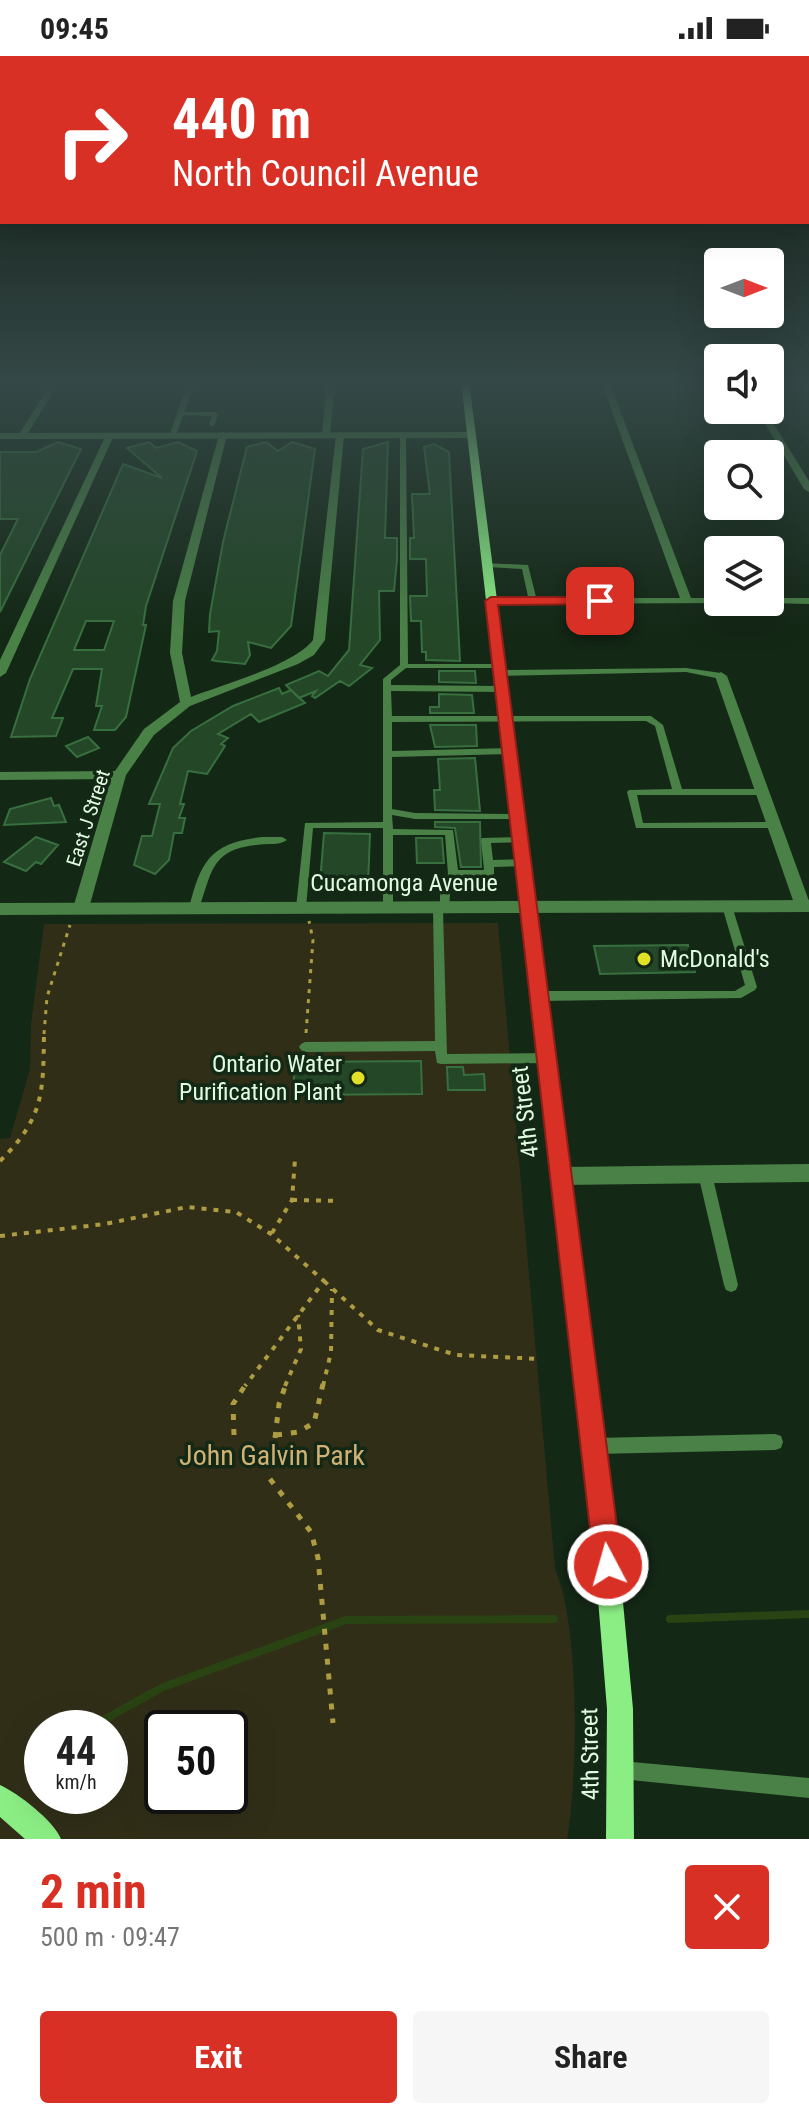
<!DOCTYPE html>
<meta charset="utf-8">
<style>
:root{--surface:#fff;--page:#f6f6f6;--text:#222;--muted:#767676;--accent:#d93025}
body{margin:0;font-family:"Roboto Condensed",sans-serif;background:var(--page);color:var(--text);height:100vh;display:flex;flex-direction:column;font-size:30px;white-space:nowrap}
*{box-sizing:border-box;margin:0}
p{font-size:26px;color:var(--muted)}
.icon{flex:none;width:44px;height:44px;fill:none;stroke:currentColor;stroke-width:2;stroke-linecap:round;stroke-linejoin:round}
.map{position:relative;height:1783px;overflow:hidden}
.side{display:flex;flex-direction:column;background:var(--surface);flex:1}
.side>*{flex:none}
.guide{position:absolute;left:0px;top:0px;width:810px;height:168px;box-shadow:0 8px 32px #0002;background:#d93025;color:#fff;overflow:hidden}
.needle{width:52px;rotate:90deg}
.fabs{position:absolute;left:704px;top:192px;display:grid;gap:16px}
.fabs a{display:grid;place-items:center;width:80px;height:80px;border-radius:8px;background:var(--surface);box-shadow:0 8px 32px #0002;font-size:40px}
.speed{position:absolute;left:24px;top:1654px;display:flex;gap:16px;font-size:40px;font-weight:700;text-align:center}
.speed>*{display:grid;place-content:center;width:104px;height:104px;border-radius:50%;background:var(--surface);box-shadow:0 8px 32px #0002;line-height:1}
.speed small{font-size:20px;font-weight:400}
.speed .limit{border:4px solid #111;border-radius:12px;background:#fff;color:#111}
.pin{position:absolute;display:grid;place-items:center;width:68px;height:68px;color:#fff;margin:-34px;border-radius:16px;box-shadow:0 4px 12px #0006}
.me{position:absolute;width:88px;margin:-44px;rotate:354deg;stroke-linejoin:round;filter:drop-shadow(0 0 6px #0008)}
.turn{display:flex;align-items:center;gap:28px;height:168px;padding:0 40px;font-size:36px}
.turn .icon{width:104px;height:104px;stroke-width:2.5}
.turn b{display:block;font-size:56px;line-height:68px}
.round{display:grid;place-items:center;flex:none;width:84px;height:84px;border-radius:8px;background:var(--page)}
.summary{display:flex;align-items:center;justify-content:space-between;height:136px;padding:0 40px}
h1{font-size:48px;font-weight:700;line-height:60px;color:var(--accent)}
.button{display:flex;gap:16px;margin-top:auto;padding:16px 40px}
.button a{flex:1;height:92px;border-radius:8px;background:var(--accent);color:#fff;font-size:32px;font-weight:700;line-height:92px;text-align:center}
.button a+a{background:var(--page);color:var(--text)}
.status{display:flex;justify-content:space-between;align-items:center;height:56px;padding:0 40px;background:var(--surface);direction:ltr}
.status svg{height:22px;fill:currentColor}
.map>svg:first-child{display:block}
.green{fill:#312e18;fill-rule:evenodd}
.lines{fill:none;stroke-linecap:round;stroke-linejoin:round}
.stream{stroke:#294313;stroke-width:8}
.building{fill:#234727;stroke:#386f3e;stroke-width:2;fill-rule:evenodd}
.path-far2{stroke:#ad9c42;stroke-width:3;stroke-dasharray:4 6;stroke-linecap:butt}
.path-far1{stroke:#ad9c42;stroke-width:4;stroke-dasharray:5 7;stroke-linecap:butt}
.path{stroke:#ad9c42;stroke-width:5;stroke-dasharray:6 9;stroke-linecap:butt}
.service{fill:#498146;fill-rule:evenodd}
.minor{fill:#498146;fill-rule:evenodd}
.tertiary{fill:#498146;fill-rule:evenodd}
.secondary{fill:#8bee84;fill-rule:evenodd}
.route{fill:#d93025;stroke:#8d1f18;stroke-width:2}
.poi-dot{fill:#e0e126;stroke:#142816;stroke-width:3}
.labels{text-anchor:middle;stroke-width:7;stroke-linejoin:round;paint-order:stroke}
.far-street-label{font-size:20px;fill:#e0fbe0;stroke:#142816}
.street-label{font-size:24px;fill:#e0fbe0;stroke:#142816}
.poi-label{font-size:24px;fill:#e0fbe0;stroke:#142816;text-anchor:start}
.near-park-label{font-size:28px;fill:#d2b274;stroke:#142816}
</style>
<div class="status"><b>09:45</b><svg viewBox="0 0 49 12"><path d="M0 12V9h3v3zM5 12V6h3v6zM10 12V3h3v9zM15 12V0h3v12zM26 1h20v11H26zM47 4h2v5h-2z"/></svg></div>
<div class="map">
<svg width="809" height="1783" viewBox="0 0 809 1783">
<rect width="100%" height="100%" fill="#142816"/>
<path class="green" d="M498 867 555 1513C580 1569 578 1721 567 1783H0V1083L10 1082 30 1013 31 968 44 868ZM42 1672H110V1740H42ZM162 1672H230V1740H162Z"/>
<g class="lines">
<path class="stream" d="M670 1563 809 1558
M89 1672 163 1631 346 1564 554 1563"/>
</g>
<path class="building" d="M58 386 81 393 0 556V499L18 463H0V396H36Z
M149 386 156 392 178 386 197 395 146 550 143 569H146L126 661 115 674H94L102 650H96L102 613H73L52 662H63L56 680 11 681 30 623 123 408 162 422 127 392ZM86 565H114L104 594H74Z
M266 386 278 395 292 386 315 393 291 570 271 592 248 586 250 599 245 608 216 605 212 604 217 595 219 575 209 576 210 558 223 486 247 391Z
M388 386 385 482H397V503L394 535H379L380 584 360 609 372 612 349 630 340 625 315 642 312 640 316 635 299 642 286 629 319 615 328 620 349 594 363 393Z
M434 388 449 396 460 605 426 604V596H422L421 565H411L410 540H427L426 503H410V482H414L412 438H430L424 391Z
M439 615H475L476 627 439 626Z
M279 632 282 638 291 634 305 647 259 666 251 658 218 678 228 682 221 688 225 690 207 718 188 715 180 748H184L179 762H185L182 777H174L169 804 155 818 134 809 142 780H152L160 748H149L173 692 191 675 233 650Z
M439 638 472 639 474 657H430V651H439Z
M430 669H476L477 690 435 691Z
M88 681 99 692 77 701 66 690Z
M475 702 480 755 435 754 434 734H440L438 703Z
M51 742 54 750 59 749 66 766 4 769 10 753Z
M435 766H480L481 811H461L455 772 435 771Z
M324 777 370 778 368 827H320Z
M36 781 58 789 41 808 36 806 26 815 4 806Z
M416 782H442L444 807H417Z
M688 889 695 916 600 918 594 890Z
M421 1005 422 1038 293 1039 295 1006Z
M447 1011H463L464 1019 484 1018 485 1034H448Z"/>
<g class="lines">
<path class="path-far2" d="M306 977 313 884 309 865
M44 978 47 941 70 869"/>
<path class="path-far1" d="M0 1105C45 1061 43 1035 44 976
M292 1144 339 1145
M272 1177 292 1144 295 1103
M0 1180 105 1168 187 1151 236 1156 271 1178 324 1225 245 1330
M324 1225 378 1274 456 1299 541 1303
M285 1330 301 1293 298 1259
M323 1330 331 1296 332 1233"/>
<path class="path" d="M234 1379 233 1348 246 1328
M276 1379 298 1376 314 1367 323 1328
M275 1382 279 1348 286 1328
M270 1423 311 1476 318 1502 333 1667"/>
<path class="service" d="M180 356H215L218 358 215 368 212 370 209 368 212 360 178 359 177 358Z
M403 377 406 379 408 608H500L504 610 500 612H406L391 624V629L502 630 506 633 502 636 391 635 392 660H651L663 669 682 733H762L767 736 762 739H637L643 767 774 766 779 769 774 772H636L627 736 629 734 672 733 655 670 646 665 392 666V695L511 692 516 695 511 698 392 701V753L415 757 519 758 524 761 522 763H415L392 759 393 773 453 774 458 814H484L481 784 482 782 526 781 527 783 522 786 491 787 493 804 525 803 529 804 530 807 529 810 494 811V818L489 822H457L450 838 449 854H443L447 998 549 997 553 998 555 1002 553 1006 549 1007 441 1008 437 1007 435 995 305 996 301 994 299 991 301 988 305 986 435 985 433 851 434 848H440V838L448 818 445 779H393V851L388 855 383 851V772H313L306 852 301 856 296 852 305 767 383 766V623L400 609V379Z
M484 507 528 509 537 545 536 547 529 545 522 513 487 511H484Z
M568 543 575 545 578 568 571 566Z
M686 612 721 617 725 620 721 623 686 616 501 620 497 617 501 614Z
M262 781H282L287 784C279 790 267 787 256 789 209 794 212 819 198 855H190L189 852C201 804 211 787 262 781Z
M727 846 732 850 757 931 755 934 741 942 541 945 537 943 535 940 537 937 541 935H735L745 929 722 850Z
M705 1112 710 1114 712 1118 738 1229 736 1234 731 1236 726 1234 724 1229 698 1118 700 1114Z
M775 1378 781 1380 783 1386 781 1392 775 1394 595 1398 589 1396 587 1390 589 1384 595 1382Z
M621 1705 809 1722V1742L621 1723 614 1721 612 1714 614 1707Z"/>
<path class="minor" d="M52 325H60L25 382H19L18 380Z
M188 325H196L176 379 169 381Z
M327 325H335L330 379 326 382 322 379Z
M601 325H609L691 542H718V546L722 547 491 548 485 545 491 542H680Z
M757 354H765L809 425V436L804 433Z
M110 376 114 379 6 617 0 621V604L106 379Z
M223 376 227 379 185 545 182 597 191 641C222 629 294 609 313 584L336 379 340 376 344 379 325 584 314 599 298 608 190 650 154 679 126 719 89 852 81 858 73 852 111 723 0 724V716L115 715 144 673 180 646 170 597 173 545 219 379Z
M770 542H809V548L766 547 770 546Z
M721 616 727 620 809 845 808 854H798L795 850 715 620Z
M809 1108V1126L563 1129 556 1126 553 1120 556 1114 563 1111Z"/>
<path class="tertiary" d="M0 377 471 376 475 379 471 382 0 383Z
M809 844V856L0 859V847Z"/>
<path class="secondary" d="M461 325H469L617 1482 633 1653 634 1783H606L607 1653 593 1482Z
M0 1729C18 1737 54 1765 61 1783H25L0 1761Z"/>
</g>
<linearGradient id="sky" x2="0" y2="1"><stop stop-color="#0b160c"/><stop offset="0.57" stop-color="#344847"/><stop offset="1" stop-color="#344847" stop-opacity="0"/></linearGradient>
<rect width="809" height="574" fill="url(#sky)"/>
<path class="route" d="M600 541 606 545 604 548 498 549 622 1509 618 1519 608 1523 598 1519 594 1509 485 545 491 541Z"/>
<g class="poi-dot">
<circle cx="644" cy="903" r="8"/>
<circle cx="358" cy="1022" r="8"/>
</g>
<g class="labels">
<g class="far-street-label">
<text transform="translate(88 762) rotate(-72)" y="7">East J Street</text>
</g>
<g class="street-label">
<text x="404" y="835">Cucamonga Avenue</text>
<text transform="translate(525 1056) rotate(-97)" y="8">4th Street</text>
<text transform="translate(590 1698) rotate(-91)" y="8">4th Street</text>
</g>
<g class="poi-label">
<text x="660" y="911">McDonald's</text>
<text x="342" y="1016" text-anchor="end">Ontario Water<tspan x="342" dy="28">Purification Plant</tspan></text>
</g>
<g class="near-park-label">
<text x="272" y="1409">John Galvin Park</text>
</g>
</g>
</svg>
<div class="fabs">
<a><svg class="needle" viewBox="-14 -14 28 28"><path d="M0-13l5 13h-10z" fill="#e53935"/><path d="M0 13l5-13h-10z" fill="#767676"/></svg></a>
<a><svg class="icon" aria-label="sound" viewBox="0 0 24 24"><path d="M4 9h4l5-4v14l-5-4H4zM17 9q2 3 0 6"/></svg></a>
<a><svg class="icon" aria-label="search" viewBox="0 0 24 24"><circle cx="10" cy="10" r="6"/><path d="M15 15l6 6"/></svg></a>
<a><svg class="icon" aria-label="layers" viewBox="0 0 24 24"><path d="M12 4l9 5-9 5-9-5zM3 14l9 5 9-5"/></svg></a>
</div>
<div class="speed"><div>44<small>km/h</small></div><div class="limit">50</div></div>
<div class="pin" style="left:600px;top:545px;background:#d93025"><svg class="icon" aria-label="arrive" viewBox="0 0 24 24"><path d="M6 21V4h12l-3 4 3 4H6"/></svg></div>
<svg class="me" style="left:608px;top:1509px" viewBox="-20 -20 40 40"><circle r="17" fill="#d93025" stroke="#fff" stroke-width="3"/><path d="M0-11L8 9 0 5-8 9z" fill="#fff"/></svg>
<div class="guide">
<div class="turn"><svg class="icon" aria-label="right" viewBox="0 0 24 24"><path d="M7 20v-9h11M14 6l5 5-5 5"/></svg><div><b>440 m</b>North Council Avenue</div></div>
</div>
</div>
<section class="side">
<div class="summary"><div><h1>2 min</h1><p>500 m · 09:47</p></div><a class="round" style="background:#d93025;color:#fff"><svg class="icon" aria-label="close" viewBox="0 0 24 24"><path d="M6 6l12 12M18 6L6 18"/></svg></a></div>
<div class="button"><a>Exit</a><a>Share</a></div>
</section>
